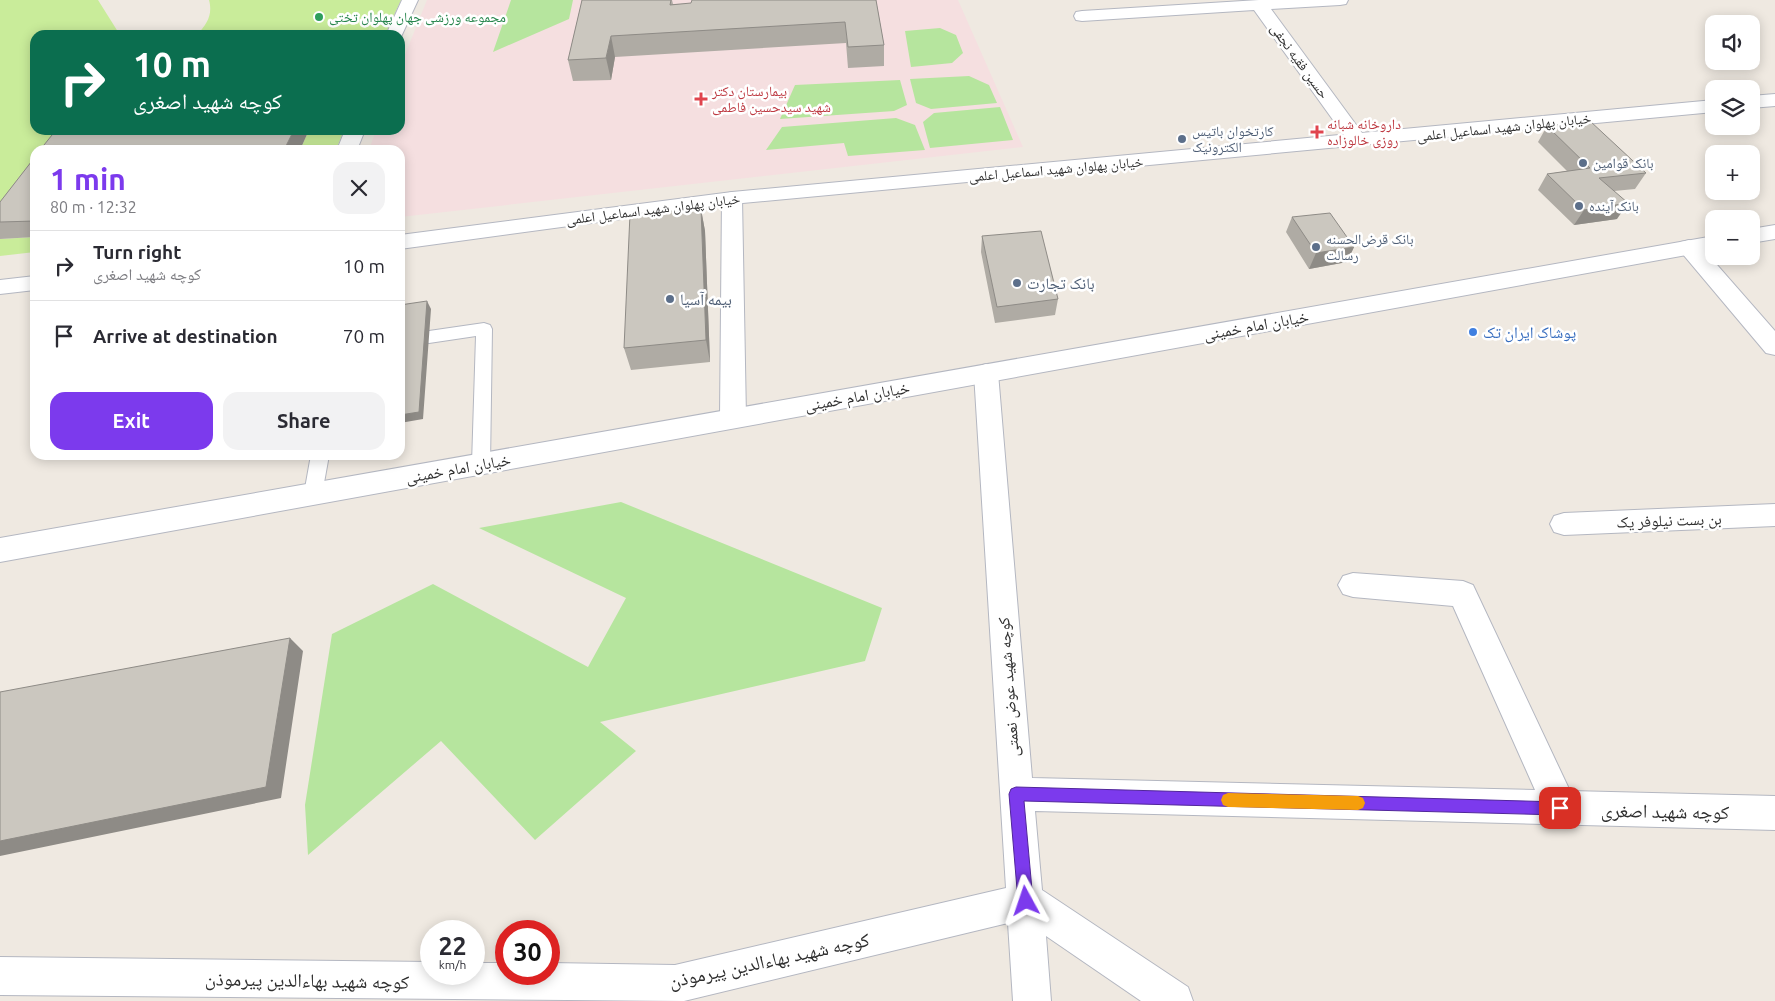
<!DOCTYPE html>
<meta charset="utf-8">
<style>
:root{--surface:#fff;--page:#f2f2f3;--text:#2b2b33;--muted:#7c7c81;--line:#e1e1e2;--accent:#7c3aed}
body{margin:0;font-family:Ubuntu,"Noto Naskh Arabic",sans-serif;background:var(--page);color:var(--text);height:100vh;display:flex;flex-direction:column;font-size:19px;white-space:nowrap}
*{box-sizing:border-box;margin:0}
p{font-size:16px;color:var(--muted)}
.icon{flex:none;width:28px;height:28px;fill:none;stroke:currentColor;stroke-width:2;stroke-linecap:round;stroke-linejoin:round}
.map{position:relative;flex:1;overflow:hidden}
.panel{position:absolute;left:30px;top:145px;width:375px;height:315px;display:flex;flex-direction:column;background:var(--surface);border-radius:15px;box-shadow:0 2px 12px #0003}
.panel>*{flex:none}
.top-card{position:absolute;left:30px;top:30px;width:375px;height:105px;border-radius:15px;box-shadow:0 2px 12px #0003;background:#0b6e4f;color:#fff;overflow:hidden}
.tools{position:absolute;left:1705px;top:15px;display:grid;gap:10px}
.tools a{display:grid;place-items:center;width:55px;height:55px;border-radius:10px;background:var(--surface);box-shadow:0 2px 12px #0003;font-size:25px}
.speed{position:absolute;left:420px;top:920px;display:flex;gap:10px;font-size:25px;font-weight:700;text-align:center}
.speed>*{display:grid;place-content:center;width:65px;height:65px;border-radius:50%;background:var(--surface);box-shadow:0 2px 12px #0003;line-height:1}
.speed small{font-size:12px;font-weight:400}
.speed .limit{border:8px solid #d22;background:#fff;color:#111}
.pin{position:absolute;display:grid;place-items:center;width:42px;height:42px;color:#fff;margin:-21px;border-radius:10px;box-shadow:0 2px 8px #0006}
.me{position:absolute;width:55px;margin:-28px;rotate:355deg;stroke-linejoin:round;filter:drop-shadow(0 0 4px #0008)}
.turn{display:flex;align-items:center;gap:18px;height:105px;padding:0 20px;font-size:22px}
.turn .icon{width:65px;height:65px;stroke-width:2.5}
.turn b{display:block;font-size:35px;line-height:42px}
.round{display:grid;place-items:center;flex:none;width:52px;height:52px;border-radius:15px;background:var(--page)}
.headline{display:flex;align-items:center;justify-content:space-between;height:85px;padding:0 20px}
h1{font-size:30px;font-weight:600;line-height:38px;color:var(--accent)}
.action{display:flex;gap:10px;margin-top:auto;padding:10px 20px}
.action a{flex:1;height:58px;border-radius:15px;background:var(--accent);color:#fff;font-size:20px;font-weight:600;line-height:58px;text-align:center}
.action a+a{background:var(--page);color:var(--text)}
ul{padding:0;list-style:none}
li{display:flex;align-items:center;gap:15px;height:70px;padding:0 20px;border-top:1px solid var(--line)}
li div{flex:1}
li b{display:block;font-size:19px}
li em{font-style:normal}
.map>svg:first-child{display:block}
.medical{fill:#f5dfe0}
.green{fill:#b6e59e}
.pitch{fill:#c9ec9a}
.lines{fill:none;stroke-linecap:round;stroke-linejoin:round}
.service-casing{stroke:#b4b7c1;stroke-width:2}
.minor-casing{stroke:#b4b7c1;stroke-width:2}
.tertiary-casing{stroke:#b4b7c1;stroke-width:2}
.secondary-casing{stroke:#b4b7c1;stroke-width:2}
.service{fill:#fff;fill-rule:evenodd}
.minor{fill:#fff;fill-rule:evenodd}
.tertiary{fill:#fff;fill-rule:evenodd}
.secondary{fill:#fff;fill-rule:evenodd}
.wall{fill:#afaba4}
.shaded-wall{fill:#8e8b86}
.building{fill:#cbc7bf;stroke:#8e8b86}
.route{fill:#7c3aed;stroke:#51269a}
.slow{fill:#f59e0b}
.leisure-dot{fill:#2e9e5b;stroke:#fff;stroke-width:2}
.health-dot{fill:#e0444e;stroke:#fff;stroke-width:2}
.service-dot{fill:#5c6f8a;stroke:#fff;stroke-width:2}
.shop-dot{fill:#3f7fe0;stroke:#fff;stroke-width:2}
.labels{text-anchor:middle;stroke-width:5;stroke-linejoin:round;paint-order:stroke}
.far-leisure-label{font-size:14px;fill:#27864d;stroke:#fff;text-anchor:start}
.far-street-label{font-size:14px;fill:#2e2e2e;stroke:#fff}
.far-health-label{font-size:14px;fill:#be3a42;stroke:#fff;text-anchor:start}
.far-service-label{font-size:14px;fill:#4e5e75;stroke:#fff;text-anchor:start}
.service-label{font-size:16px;fill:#4e5e75;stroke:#fff;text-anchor:start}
.street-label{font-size:16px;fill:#2e2e2e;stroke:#fff}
.shop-label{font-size:16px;fill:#366cbe;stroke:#fff;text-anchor:start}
.near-street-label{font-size:19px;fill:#2e2e2e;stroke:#fff}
</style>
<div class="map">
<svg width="1775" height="1001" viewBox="0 0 1775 1001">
<rect width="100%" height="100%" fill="#efe9e1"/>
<path class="medical" d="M427 0H958L1023 147 400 217V150H369L376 130H400V67Z"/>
<path class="green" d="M511 0H573L569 19 493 52Z
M940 28 956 35 963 53 952 63 911 67 905 31Z
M969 76 989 85 997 103 931 109 916 103 910 79Z
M900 80 907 105 894 111 780 119 795 85Z
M1000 107 1013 140 930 148 923 122 934 113Z
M896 118 915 125 925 150 848 156 844 143 766 150 782 127Z
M621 502 882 608 865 661 600 722 636 751 535 840 441 741 308 855 305 805 332 634 433 584 588 667 626 598 479 528Z"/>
<path class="pitch" d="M0 0H98L120 35H35V130H85L64 150H35V189L0 235Z
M209 0H401L385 35H197C207 24 213 15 209 0Z
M309 130H344L336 150H300Z
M35 237V252L0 256V239Z"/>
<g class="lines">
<defs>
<path id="service" d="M484 323 490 325 492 329 490 464 487 469 481 471 475 469 472 464 476 336 429 343 423 341 421 337 423 333 429 331Z
M311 455H329L322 494 320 499 313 501 306 499 304 494Z"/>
<path id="minor" d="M402 0H418L400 39V35H386Z
M1259 0H1348L1346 4 1340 5 1271 9 1365 137 1368 141 1365 145H1351L1254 10 1082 21 1076 20 1074 16 1076 12 1082 11Z
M345 130H365L357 150H337Z
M732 192 739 194 742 198 746 418 742 425 733 427 724 425 720 418 722 198 725 194Z
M1689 240 1697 242 1775 331V355L1766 353 1681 252 1678 247 1681 242Z
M986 364 995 367 998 373 1032 778 1535 790 1453 606 1353 597 1343 594 1338 585 1343 576 1353 573 1463 581 1473 585 1570 791 1775 796V830L1035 811 1042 890 1188 987 1193 1001H1141L1046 936 1051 1001H1013L1008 923 684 1001 0 995V957L431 962V974H474V963H506V974H549V963L675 965 1006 888 974 373 977 367Z
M1775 504V526L1564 535 1554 532 1550 524 1554 516 1564 513Z"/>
<path id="tertiary" d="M1775 94V106L1751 108V96Z
M1714 100V112L732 204 400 249V235L732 192Z
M35 276V290L0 294V280Z"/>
<path id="secondary" d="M1775 225V239L1751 243V229Z
M1714 236V250L0 562V538Z"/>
</defs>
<use href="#service" class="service-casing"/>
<use href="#minor" class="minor-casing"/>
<use href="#tertiary" class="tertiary-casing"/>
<use href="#secondary" class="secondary-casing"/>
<use href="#service" class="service"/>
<use href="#minor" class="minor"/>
<use href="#tertiary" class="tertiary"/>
<use href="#secondary" class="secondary"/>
</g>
<path class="wall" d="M582 0H672L673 4 876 0 884 45V66L848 68 846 43 615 57 611 80 573 81 568 60Z
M1547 126 1646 173 1635 189 1614 191 1617 219 1574 225 1538 190 1547 174 1567 171 1538 142Z
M35 157V237L0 239V202Z
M701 209 705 231 710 362 631 370 624 348Z
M1292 217 1354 247 1347 262 1309 269 1286 232Z
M982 236 1058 299 1055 315 995 323 981 252Z"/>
<path class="shaded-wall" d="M611 36 615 57 611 80 606 58Z
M294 130H309L300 150H284Z
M1628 203 1617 219 1574 225 1584 210Z
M701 209 705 231 710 362 706 340Z
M1354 247 1347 262 1309 269 1316 253Z
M427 301 431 309 423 419 400 423V415Z
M290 638 303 651 281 798 0 856V841Z"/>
<path class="building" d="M582 0H671L670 5 691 3 692 0H876L884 45 848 47 845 22 611 36 606 58 568 60Z
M1590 121 1646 173 1599 178 1628 203 1584 210 1547 174 1590 168 1547 126Z
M56 130H294L284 150H40Z
M35 157V221L0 222V202Z
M701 209 706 340 624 348 630 214Z
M1330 213 1354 247 1316 253 1292 217Z
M1041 231 1058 299 997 307 982 236Z
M427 301 419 412 400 415V305Z
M290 638 266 787 0 841V692Z"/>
<path class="route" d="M1016 787 1560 802 1565 804 1567 808 1565 813 1560 815 1024 801 1033 901 1031 906 1026 908 1020 906 1018 901 1009 794 1011 789Z"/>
<path class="slow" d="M1228 793 1358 796 1363 798 1365 803 1363 808 1358 810 1228 807 1223 805 1221 800 1223 795Z"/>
<circle class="leisure-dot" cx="319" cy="17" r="5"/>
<g class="health-dot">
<path d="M698.5 91.5h5v5h5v5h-5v5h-5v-5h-5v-5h5z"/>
<path d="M1314.5 124.5h5v5h5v5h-5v5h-5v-5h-5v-5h5z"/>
</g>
<g class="service-dot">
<circle cx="1182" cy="139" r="5"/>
<circle cx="1583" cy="163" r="5"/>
<circle cx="1579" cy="206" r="5"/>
<circle cx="1316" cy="247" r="5"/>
<circle cx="1017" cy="283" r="5"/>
<circle cx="670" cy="299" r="5"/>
</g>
<circle class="shop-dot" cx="1473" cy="332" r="5"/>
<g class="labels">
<g class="far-leisure-label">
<text x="329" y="22">مجموعه ورزشی جهان پهلوان تختی</text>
</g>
<g class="far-street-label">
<text transform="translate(1300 61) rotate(54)" y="5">حسین فقیه نجفی</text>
<text transform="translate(1504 127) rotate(-6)" y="5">خیابان پهلوان شهید اسماعیل اعلمی</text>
<text transform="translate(1056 169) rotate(-5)" y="5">خیابان پهلوان شهید اسماعیل اعلمی</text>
<text transform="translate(653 209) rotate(-7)" y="5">خیابان پهلوان شهید اسماعیل اعلمی</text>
</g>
<g class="far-health-label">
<text x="712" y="96">بیمارستان دکتر<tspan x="712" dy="16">شهید سیدحسین فاطمی</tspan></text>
<text x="1327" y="129">داروخانه شبانه<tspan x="1327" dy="16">روزی خالوزاده</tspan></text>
</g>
<g class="far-service-label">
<text x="1192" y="136">کارتخوان باتیس<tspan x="1192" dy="16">الکترونیک</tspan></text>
<text x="1593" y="168">بانک قوامین</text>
<text x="1589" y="211">بانک آینده</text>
<text x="1326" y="244">بانک قرض‌الحسنه<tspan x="1326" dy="16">رسالت</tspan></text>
</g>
<g class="service-label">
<text x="1027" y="289">بانک تجارت</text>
<text x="680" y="305">بیمه آسیا</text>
</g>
<g class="street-label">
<text transform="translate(1256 325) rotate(-10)" y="6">خیابان امام خمینی</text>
<text transform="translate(857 396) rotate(-10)" y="6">خیابان امام خمینی</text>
<text transform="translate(458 468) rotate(-10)" y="6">خیابان امام خمینی</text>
<text transform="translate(1669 520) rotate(-2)" y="6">بن بست نیلوفر یک</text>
<text transform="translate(1008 687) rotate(-94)" y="6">کوچه شهید عوض نعمتی</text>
</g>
<g class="shop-label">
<text x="1483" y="338">پوشاک ایران تک</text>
</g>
<g class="near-street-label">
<text transform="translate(1665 811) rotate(1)" y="7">کوچه شهید اصغری</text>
<text transform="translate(769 960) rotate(-12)" y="7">کوچه شهید بهاءالدین پیرموذن</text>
<text transform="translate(307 980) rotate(1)" y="7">کوچه شهید بهاءالدین پیرموذن</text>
</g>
</g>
</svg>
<div class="tools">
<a><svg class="icon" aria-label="sound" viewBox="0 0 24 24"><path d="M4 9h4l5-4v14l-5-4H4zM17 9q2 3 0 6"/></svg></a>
<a><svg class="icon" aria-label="layers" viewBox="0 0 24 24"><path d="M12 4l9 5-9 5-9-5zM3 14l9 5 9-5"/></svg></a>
<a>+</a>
<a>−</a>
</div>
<div class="speed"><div>22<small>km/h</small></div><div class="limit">30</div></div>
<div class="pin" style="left:1560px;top:808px;background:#d93025"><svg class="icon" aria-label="arrive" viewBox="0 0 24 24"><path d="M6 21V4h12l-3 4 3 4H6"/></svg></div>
<svg class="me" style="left:1026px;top:901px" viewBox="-20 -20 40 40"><path d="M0-17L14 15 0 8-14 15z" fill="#7c3aed" stroke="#fff" stroke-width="4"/></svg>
<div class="top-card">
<div class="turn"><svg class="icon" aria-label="right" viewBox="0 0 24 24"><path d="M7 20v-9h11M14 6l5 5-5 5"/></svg><div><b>10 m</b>کوچه شهید اصغری</div></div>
</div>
<section class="panel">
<div class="headline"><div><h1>1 min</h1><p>80 m · 12:32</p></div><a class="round"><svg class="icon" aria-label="close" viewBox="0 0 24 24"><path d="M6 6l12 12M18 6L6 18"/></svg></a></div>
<ul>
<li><svg class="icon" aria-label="right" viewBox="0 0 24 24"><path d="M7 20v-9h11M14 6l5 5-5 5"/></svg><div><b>Turn right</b><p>کوچه شهید اصغری</p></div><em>10 m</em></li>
<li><svg class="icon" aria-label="arrive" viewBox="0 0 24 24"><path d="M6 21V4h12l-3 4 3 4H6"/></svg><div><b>Arrive at destination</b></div><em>70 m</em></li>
</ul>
<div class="action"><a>Exit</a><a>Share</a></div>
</section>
</div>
